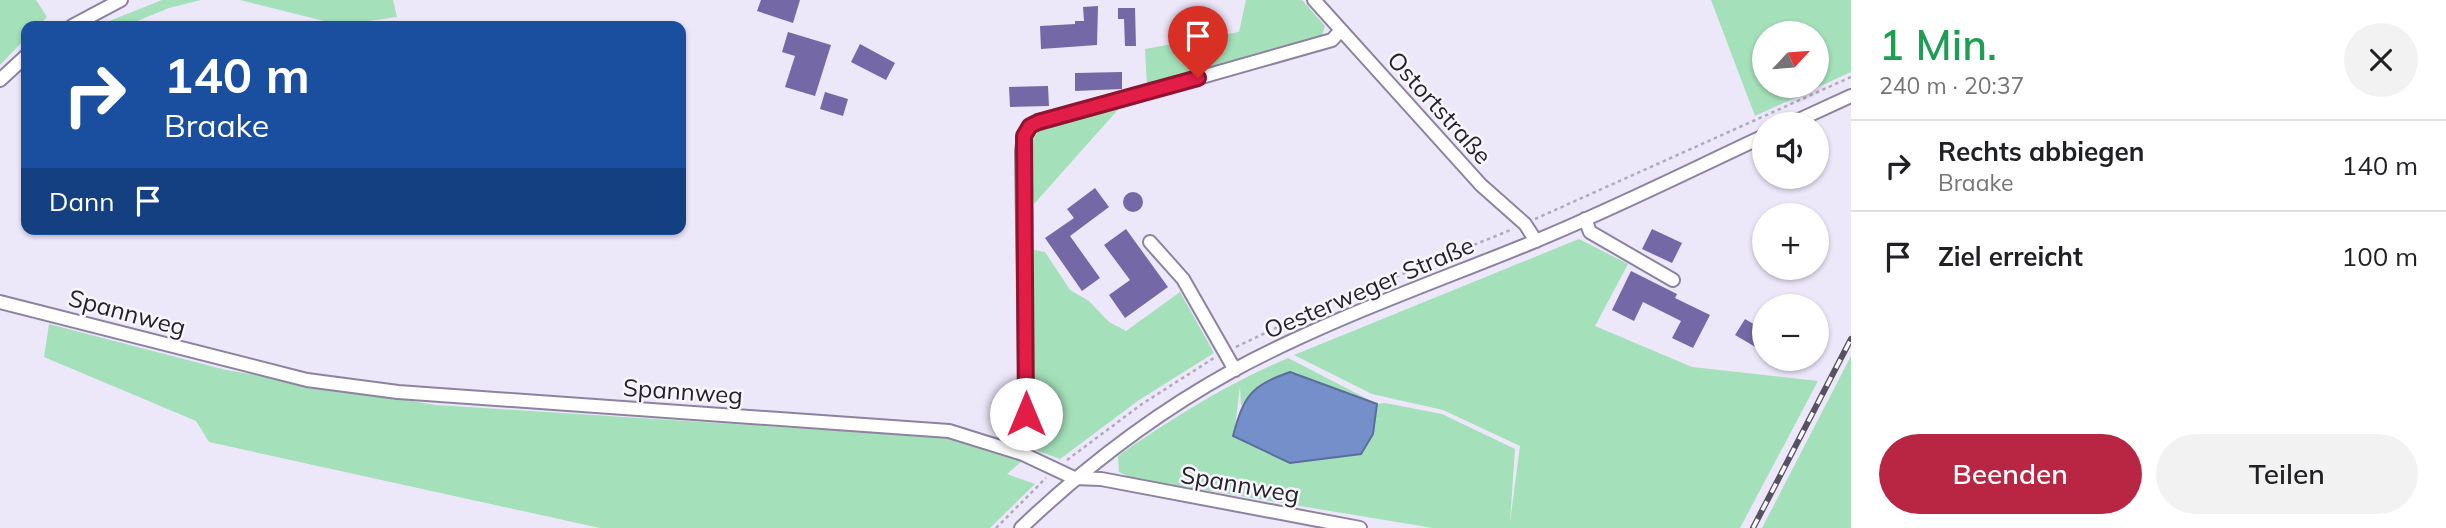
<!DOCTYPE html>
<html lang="de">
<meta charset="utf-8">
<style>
:root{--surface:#fff;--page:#f2f2f2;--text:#202124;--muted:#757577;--line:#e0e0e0;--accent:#b82644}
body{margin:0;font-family:Mulish,sans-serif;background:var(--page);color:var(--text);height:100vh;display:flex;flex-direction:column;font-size:26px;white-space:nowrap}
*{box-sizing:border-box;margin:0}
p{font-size:23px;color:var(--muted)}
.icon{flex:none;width:38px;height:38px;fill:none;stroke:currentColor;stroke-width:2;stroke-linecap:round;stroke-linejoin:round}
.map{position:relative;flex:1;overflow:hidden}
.sheet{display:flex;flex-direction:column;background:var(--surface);width:595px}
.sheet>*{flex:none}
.guide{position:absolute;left:21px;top:21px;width:665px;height:214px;border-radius:14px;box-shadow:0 2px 5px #0004;background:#1a4fa0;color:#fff;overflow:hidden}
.needle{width:46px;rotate:64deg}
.tools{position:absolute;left:1752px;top:21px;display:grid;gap:14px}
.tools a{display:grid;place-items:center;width:77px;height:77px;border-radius:50%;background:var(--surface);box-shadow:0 2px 5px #0004;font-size:35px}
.pin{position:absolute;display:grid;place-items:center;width:60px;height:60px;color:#fff;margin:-72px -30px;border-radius:50% 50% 50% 0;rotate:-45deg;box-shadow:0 0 7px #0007}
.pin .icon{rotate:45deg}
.me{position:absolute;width:77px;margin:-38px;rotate:0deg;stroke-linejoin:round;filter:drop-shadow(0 0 5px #0008)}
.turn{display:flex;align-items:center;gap:24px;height:147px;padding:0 28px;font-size:32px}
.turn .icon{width:91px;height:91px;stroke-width:2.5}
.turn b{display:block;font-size:49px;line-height:60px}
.then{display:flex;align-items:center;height:66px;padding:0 28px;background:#0003;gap:14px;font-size:26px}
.round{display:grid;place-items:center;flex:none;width:74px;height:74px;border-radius:37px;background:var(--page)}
.headline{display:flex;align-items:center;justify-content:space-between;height:119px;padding:0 28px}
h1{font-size:42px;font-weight:600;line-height:52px;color:#1e9e55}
.action{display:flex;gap:14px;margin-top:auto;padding:14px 28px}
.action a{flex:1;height:80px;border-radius:42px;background:var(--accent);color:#fff;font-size:28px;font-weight:600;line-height:80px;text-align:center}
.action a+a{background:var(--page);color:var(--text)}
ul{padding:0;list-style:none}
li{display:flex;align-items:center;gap:21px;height:91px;padding:0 28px;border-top:2px solid var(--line)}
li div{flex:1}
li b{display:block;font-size:26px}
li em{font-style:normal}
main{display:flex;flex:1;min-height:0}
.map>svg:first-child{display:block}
.green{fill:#a4e0b9;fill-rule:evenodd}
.water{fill:#748fca;stroke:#5c6e9b;stroke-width:2}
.building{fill:#7469a6}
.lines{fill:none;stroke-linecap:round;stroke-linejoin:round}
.minor-casing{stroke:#8d83a0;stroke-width:16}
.path{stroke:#b0aabb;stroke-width:2.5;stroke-dasharray:3.5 3.5;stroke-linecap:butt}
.minor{stroke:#fff;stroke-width:12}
.rail-casing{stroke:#56525f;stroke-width:6}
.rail{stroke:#f9f6fd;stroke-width:3.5;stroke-dasharray:10;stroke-linecap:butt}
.route-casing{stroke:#92132f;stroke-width:18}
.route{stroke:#e11d48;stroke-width:12}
.labels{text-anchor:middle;stroke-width:5;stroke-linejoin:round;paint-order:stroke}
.street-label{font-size:24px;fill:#25212d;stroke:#f9f6fd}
</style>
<main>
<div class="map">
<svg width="1851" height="528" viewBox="0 0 1851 528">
<rect width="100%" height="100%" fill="#ede7fa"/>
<path class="green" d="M0 0H36L47 17 38 26H26V38L0 65Z
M162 0H201L169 8 125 26H97Z
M240 0H393L397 17 340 25Z
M1246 0H1302L1325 26 1321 38 1147 86 1145 49 1239 32Z
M1711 0H1851V72L1755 116ZM1764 33H1816V86H1764Z
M1123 104 1034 204 1028 148 1042 125Z
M1579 239 1628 264 1595 326 1692 367 1818 381 1740 528H1433L1131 478 1119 472 1118 456C1174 417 1225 385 1288 358L1377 404 1385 403 1442 414 1515 449 1510 522 1520 446 1443 410 1372 394 1294 355ZM1290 372 1376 404 1377 405 1234 436 1240 386 1241 406 1262 383Z
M1034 250 1045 252 1070 290 1089 301 1109 322 1126 331 1180 292 1214 353 1139 400 1060 459 1038 451 1033 432Z
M49 324 226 370 436 405 950 438 1022 461 1007 474 1035 484 990 528H600L209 442 196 421 44 357Z
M1851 356V528H1762Z"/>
<path class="water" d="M1290 372 1377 404 1373 434 1361 454 1290 463 1233 436C1244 395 1251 386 1290 372Z"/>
<path class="building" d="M761 0H800L793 23 757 11Z
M1098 6 1097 45 1041 49 1040 26 1075 24V21H1084L1083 7Z
M1118 8H1135L1136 46H1125L1124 19H1118Z
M788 32 831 45 815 96 785 87 795 56 782 52Z
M860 44 895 63 886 80 851 62Z
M1122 72V89L1075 91V73Z
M1048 86 1049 106 1010 107 1009 87Z
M825 92 848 99 843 116 820 109Z
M1095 188 1109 207 1070 236 1100 278 1082 291 1045 238 1074 218 1067 209Z
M1123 202a10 10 0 1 1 20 0a10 10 0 1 1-20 0Z
M1126 229 1168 287 1125 318 1109 295 1130 280 1104 245Z
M1652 229 1682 243 1672 263 1642 249Z
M1631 271 1677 294 1675 298 1710 315 1693 348 1672 338 1681 321 1643 302 1634 321 1612 310Z
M1745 319 1764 330V352L1735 335Z"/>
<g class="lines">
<defs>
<path id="minor" d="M1314 0 1481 185 1525 224 1536 241
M72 26 121 0
M0 80 26 56
M1790 124 1851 96
M1585 219 1590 232 1673 280
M1150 242 1183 279 1235 370
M0 302 307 380 398 392 949 431 1023 454 1074 478 1101 479 1360 528
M1023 454 1026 437 1022 151 1024 136 1029 126 1332 40 1341 30
M1021 528C1085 467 1154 414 1232 371 1328 319 1433 283 1533 242 1611 210 1687 172 1764 136"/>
</defs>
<use href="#minor" class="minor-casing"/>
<path class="path" d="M1535 219 1851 77
M1236 347 1311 311 1513 229
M1067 460 1142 404 1214 358
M996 528 1046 478"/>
<use href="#minor" class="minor"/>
<defs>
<path id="rail" d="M1753 528 1851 339"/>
</defs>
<use href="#rail" class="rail-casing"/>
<use href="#rail" class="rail"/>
</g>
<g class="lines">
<defs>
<path id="route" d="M1026 414 1024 136 1030 126 1038 122 1198 78"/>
</defs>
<use href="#route" class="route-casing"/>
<use href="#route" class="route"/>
</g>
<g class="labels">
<g class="street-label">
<text transform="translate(1439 108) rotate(48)" y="8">Ostortstraße</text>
<text transform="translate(1369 288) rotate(-23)" y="8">Oesterweger Straße</text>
<text transform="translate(127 313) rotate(15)" y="8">Spannweg</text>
<text transform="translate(683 392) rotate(4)" y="8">Spannweg</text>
<text transform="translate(1240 485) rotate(10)" y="8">Spannweg</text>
</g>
</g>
</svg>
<div class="tools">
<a><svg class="needle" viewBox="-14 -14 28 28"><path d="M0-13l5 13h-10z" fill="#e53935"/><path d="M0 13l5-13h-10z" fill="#757577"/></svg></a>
<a><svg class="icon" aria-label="sound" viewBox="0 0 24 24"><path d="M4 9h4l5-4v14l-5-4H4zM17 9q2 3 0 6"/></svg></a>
<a>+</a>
<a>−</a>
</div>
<div class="pin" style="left:1198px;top:78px;background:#d93025"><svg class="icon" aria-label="arrive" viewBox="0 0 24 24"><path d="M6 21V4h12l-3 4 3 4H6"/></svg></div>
<svg class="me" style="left:1026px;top:414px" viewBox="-20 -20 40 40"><circle r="19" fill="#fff"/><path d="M0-13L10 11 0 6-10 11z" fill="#e11d48"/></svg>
<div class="guide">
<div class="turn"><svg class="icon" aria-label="right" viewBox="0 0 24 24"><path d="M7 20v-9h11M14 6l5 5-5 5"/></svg><div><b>140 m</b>Braake</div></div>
<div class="then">Dann<svg class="icon" aria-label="arrive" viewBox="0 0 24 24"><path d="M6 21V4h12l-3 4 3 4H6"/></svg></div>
</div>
</div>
<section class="sheet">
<div class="headline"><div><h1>1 Min.</h1><p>240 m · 20:37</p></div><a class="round"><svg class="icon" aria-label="close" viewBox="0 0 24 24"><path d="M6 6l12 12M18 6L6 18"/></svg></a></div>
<ul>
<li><svg class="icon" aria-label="right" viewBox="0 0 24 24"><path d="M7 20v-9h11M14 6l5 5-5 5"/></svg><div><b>Rechts abbiegen</b><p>Braake</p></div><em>140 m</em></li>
<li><svg class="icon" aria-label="arrive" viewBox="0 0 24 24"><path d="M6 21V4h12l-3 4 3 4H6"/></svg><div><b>Ziel erreicht</b></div><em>100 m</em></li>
</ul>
<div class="action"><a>Beenden</a><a>Teilen</a></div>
</section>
</main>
